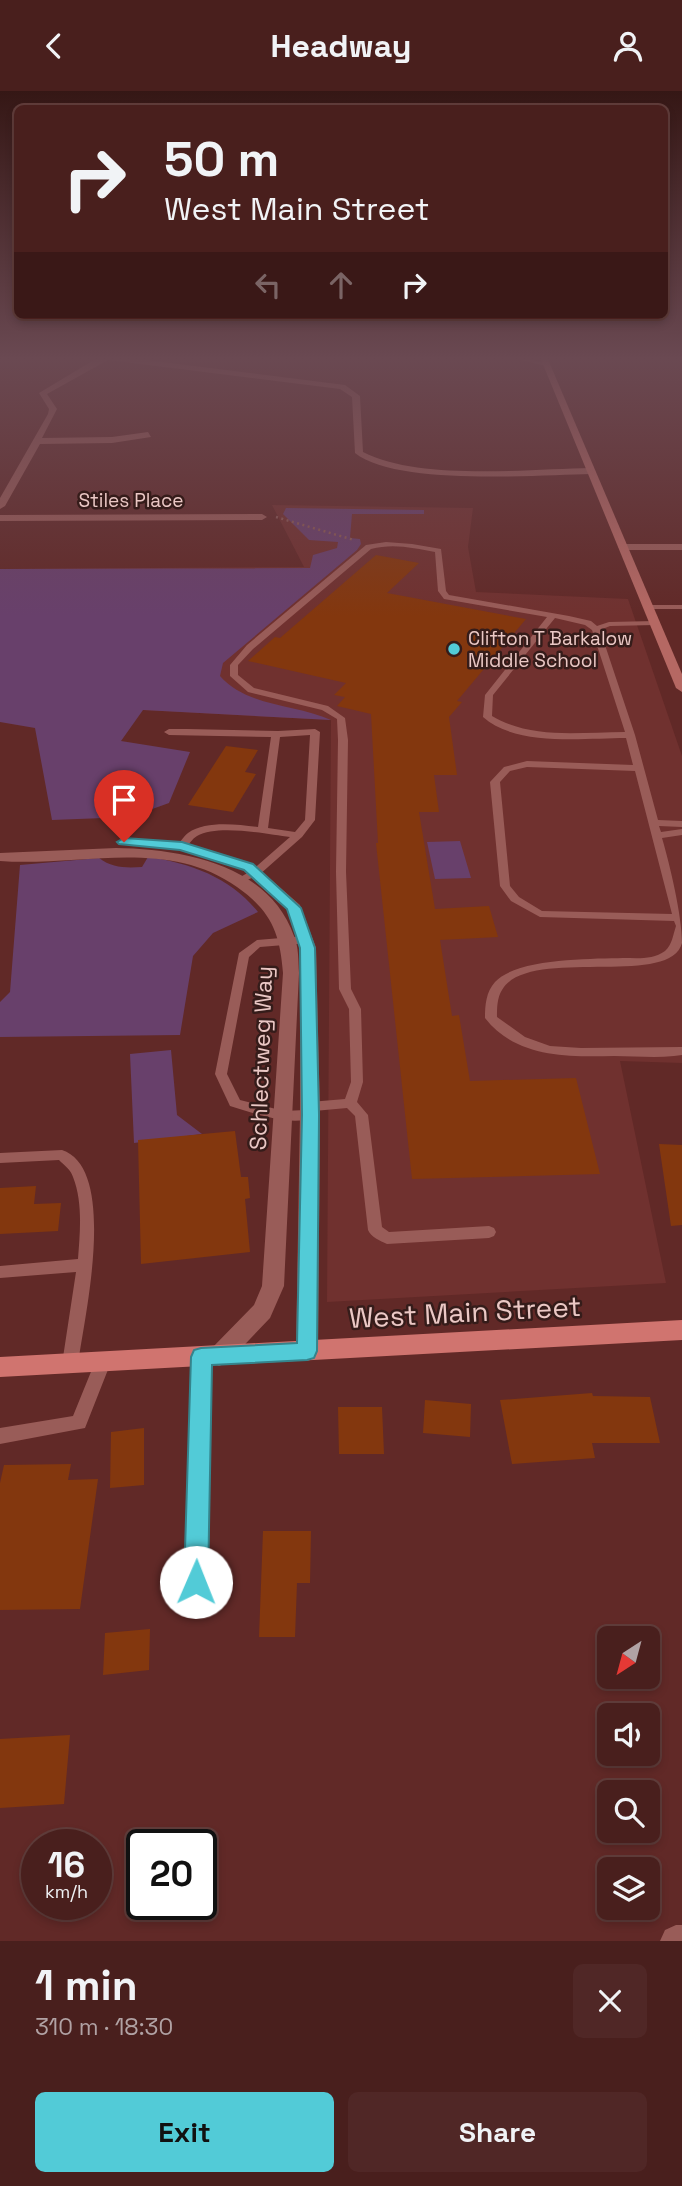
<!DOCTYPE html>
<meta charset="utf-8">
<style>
:root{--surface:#491f1d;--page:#502726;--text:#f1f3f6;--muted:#b1a2a4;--line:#613d3b;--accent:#52cbd7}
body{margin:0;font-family:"Space Grotesk",sans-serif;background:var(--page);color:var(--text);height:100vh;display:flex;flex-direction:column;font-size:26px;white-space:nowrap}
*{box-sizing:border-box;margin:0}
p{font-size:23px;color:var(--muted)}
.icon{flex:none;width:38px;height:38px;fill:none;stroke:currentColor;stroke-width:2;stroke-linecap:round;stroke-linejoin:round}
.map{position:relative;height:1850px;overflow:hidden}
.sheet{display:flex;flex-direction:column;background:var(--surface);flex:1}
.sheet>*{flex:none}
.banner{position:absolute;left:14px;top:14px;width:654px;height:214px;border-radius:10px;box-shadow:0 4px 10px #0003,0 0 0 2px var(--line);background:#491f1d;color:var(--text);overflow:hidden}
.needle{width:46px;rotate:216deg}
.controls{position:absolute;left:597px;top:1535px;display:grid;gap:14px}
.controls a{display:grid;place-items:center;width:63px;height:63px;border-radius:10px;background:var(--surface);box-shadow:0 4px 10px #0003,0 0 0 2px var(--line);font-size:35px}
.speed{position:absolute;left:21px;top:1738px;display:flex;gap:14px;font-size:35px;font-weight:700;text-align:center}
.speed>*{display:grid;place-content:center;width:91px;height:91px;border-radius:50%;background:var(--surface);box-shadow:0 4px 10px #0003,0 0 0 2px var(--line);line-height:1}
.speed small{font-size:18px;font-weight:400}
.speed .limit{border:4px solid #111;border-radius:10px;background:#fff;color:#111}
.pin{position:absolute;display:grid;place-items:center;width:60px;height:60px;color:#fff;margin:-72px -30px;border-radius:50% 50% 50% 0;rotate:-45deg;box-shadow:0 0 7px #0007}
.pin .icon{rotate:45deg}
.me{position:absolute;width:77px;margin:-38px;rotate:1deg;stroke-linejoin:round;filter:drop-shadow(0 0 5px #0008)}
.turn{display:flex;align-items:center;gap:24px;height:147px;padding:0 35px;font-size:32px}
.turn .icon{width:91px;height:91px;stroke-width:2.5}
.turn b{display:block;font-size:49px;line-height:60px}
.lanes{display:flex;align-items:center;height:66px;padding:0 35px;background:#0003;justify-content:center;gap:35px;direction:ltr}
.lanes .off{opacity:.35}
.round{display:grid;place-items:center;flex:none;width:74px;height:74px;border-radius:10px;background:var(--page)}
.summary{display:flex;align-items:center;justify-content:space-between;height:119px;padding:0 35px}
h1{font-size:42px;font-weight:700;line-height:52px}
.primary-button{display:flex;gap:14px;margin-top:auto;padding:14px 35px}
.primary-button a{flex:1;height:80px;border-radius:10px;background:var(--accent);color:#111;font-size:28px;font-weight:700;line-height:80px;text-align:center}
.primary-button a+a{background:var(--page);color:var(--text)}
header{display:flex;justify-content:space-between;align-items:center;height:91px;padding:0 35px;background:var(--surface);font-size:32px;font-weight:700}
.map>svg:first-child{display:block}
.built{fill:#70312f}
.green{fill:#68406b}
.building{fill:#83370e}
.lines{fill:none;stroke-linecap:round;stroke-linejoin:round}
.path{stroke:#8a5956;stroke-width:2.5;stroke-dasharray:2 3.5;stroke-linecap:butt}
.lane{fill:#995c58;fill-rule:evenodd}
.street{fill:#995c58;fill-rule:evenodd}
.secondary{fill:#b56863;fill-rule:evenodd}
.primary{fill:#d0746f;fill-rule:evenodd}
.route{fill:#52cbd7;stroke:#35848c;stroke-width:2}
.poi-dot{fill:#52cbd7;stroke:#351c1a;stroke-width:2.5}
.labels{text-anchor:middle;stroke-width:5;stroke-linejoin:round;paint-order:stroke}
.far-street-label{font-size:19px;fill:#ebc8c5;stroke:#351c1a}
.far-poi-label{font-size:19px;fill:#ebc8c5;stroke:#351c1a;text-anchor:start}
.street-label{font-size:23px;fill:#ebc8c5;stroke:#351c1a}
.near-street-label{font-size:28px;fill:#ebc8c5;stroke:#351c1a}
</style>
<header><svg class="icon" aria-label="back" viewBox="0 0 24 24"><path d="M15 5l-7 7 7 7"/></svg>Headway<svg class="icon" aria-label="person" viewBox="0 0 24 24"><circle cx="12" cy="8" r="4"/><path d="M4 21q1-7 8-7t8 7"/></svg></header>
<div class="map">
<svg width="682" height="1850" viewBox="0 0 682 1850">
<rect width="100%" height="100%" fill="#612927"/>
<path class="built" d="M272 414 473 417 468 456 476 501 628 508 682 665V972L620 970 666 1192 327 1211 331 629 143 619 0 478 304 476Z"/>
<path class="green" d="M286 417 424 419V423H352L350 447 360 448 361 453 357 459 223 572 220 585C247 616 296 613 331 629L143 619 121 650 190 661 169 712 130 726 52 729 35 637 0 631V478L310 477 313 464 337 457 338 451 309 449 283 423Z
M460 750 471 787 435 788 427 751Z
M148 766C191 772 231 787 258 821L213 842 193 865 180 944 0 946V911L10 901 20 774 99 767C112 777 126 777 142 776Z
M171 959 177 1024 202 1043 134 1052 130 963Z"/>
<path class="building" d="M376 464 419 472 387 502 526 528 457 610 462 611 449 626 457 684H434L439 721H419L435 818 489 815 498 846 440 849 452 925 459 924 470 990 576 987 600 1083 412 1088 376 752H378L371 623 337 615 345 606 334 604 346 592 248 570 275 546 280 547Z
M226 655 258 659 245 681 256 683 233 721 188 714Z
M235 1040 241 1086H248L250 1107 245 1108 250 1161 141 1173 138 1049Z
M659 1053 682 1054V1134L671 1135Z
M36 1095 34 1113 61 1112 58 1140 0 1143V1097Z
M592 1302 593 1305 650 1306 660 1352H592L595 1367 512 1373 500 1309Z
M425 1309 471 1313 470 1346 423 1342Z
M338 1316H382L384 1363H339Z
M144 1337V1394L110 1397 111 1341Z
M71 1373 68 1389 98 1388 80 1518 0 1519V1392L4 1374Z
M263 1440H311L310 1492H297L295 1546H259Z
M150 1538 149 1579 103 1584 105 1542Z
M70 1644 64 1713 0 1717V1648Z"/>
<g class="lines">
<path class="path" d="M276 426 354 449"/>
<path class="lane" d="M508 266H520L549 273 546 275Z
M386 451 412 453 441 458 446 500 449 504 569 525 591 530 597 535 609 531 655 530 659 532 655 534 610 535 600 539 635 644 658 729 682 730V736L659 735 661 741 682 738V744L662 747C670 774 682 825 682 852 670 898 528 854 502 899 497 907 497 917 497 926L525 946 550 955 581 957 682 956V964L674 965C654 967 634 965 614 965 568 966 516 967 485 927 485 914 486 901 495 891 517 867 591 868 623 867 637 867 653 869 665 860 672 854 673 844 676 835L674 830 540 826 511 810 500 795 490 691 504 676 527 670 633 674 626 647C583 647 517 656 483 626L485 604 547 526 444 508 438 500 435 461C414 457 393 452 371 458L253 558 238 574V584L254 597 328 615 345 627 348 649 346 781 351 898 361 918 363 991 357 1011 368 1024 382 1136 389 1141 489 1135 494 1137 496 1141 494 1145 489 1147 387 1153C380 1150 371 1146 368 1139L355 1025 347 1017 314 1020 317 1024 315 1027C287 1035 257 1023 230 1015L215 983 239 862 257 849 305 845 311 849 309 852 260 856 249 866 227 983 240 1009 284 1020 305 1019 303 1016 305 1013 310 1011 345 1008 351 991 349 918 339 898 336 781 338 649 337 628 322 619 248 601 230 585V574L247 554 366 454ZM555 527 585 534 592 539 625 641C580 641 532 649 492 625L493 604ZM527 676 635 680 672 823 542 820 519 806 510 795 500 691 510 680Z
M646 514H682V518H646Z
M187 638 278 640 315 638 320 641 315 729 302 746 259 784 240 792 235 789 251 780 290 746C266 743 218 733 197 745 192 748 189 753 186 757H178L177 755C180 751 184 745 188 742 207 729 238 734 258 736L271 646 169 644 164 641 169 638ZM310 644 305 729 295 741 268 737 280 646Z
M62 1059C119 1078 84 1228 78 1273L76 1278 70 1280 64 1278 62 1273 76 1181 0 1187V1175L78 1168C80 1142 83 1111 73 1086 71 1079 64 1074 59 1069L0 1072V1062Z
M201 1259 207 1261 209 1266 205 1491 203 1498 196 1500 189 1498 187 1491 193 1266 195 1261Z
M103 1264 109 1266 111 1271 85 1337 0 1353V1337L73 1325 97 1266Z"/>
<path class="street" d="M99 266H122L345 294 360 305 363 361C419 390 527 378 591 377L595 380 591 383C536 384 396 395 355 362L352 306 340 298 108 269 47 303 57 318 42 347 112 346 148 341 151 346 112 352 40 353 5 415 0 418V407L48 323 49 318 39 302Z
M0 424 262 423 267 426 262 429 0 430Z
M682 453V459H623L618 456 623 453Z
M116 757C182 758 269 773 294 845 299 857 298 869 299 882L284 1195 270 1227 227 1272 219 1275 211 1272 208 1265 211 1258 254 1214 262 1195 283 882C280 842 271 820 237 796 167 746 79 776 0 770V762Z
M218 762 253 773 300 814 316 857 320 1024 318 1260 315 1267 307 1270 299 1267 296 1260 300 1024V857L287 819 243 779 213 769 211 766Z
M676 1834H682V1850H660L665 1839Z"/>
<path class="secondary" d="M540 266H547L682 583V601L676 597Z"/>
<path class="primary" d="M682 1229V1249L0 1286V1266Z"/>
</g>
<linearGradient id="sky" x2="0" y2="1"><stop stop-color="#351715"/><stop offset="0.51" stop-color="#6a4952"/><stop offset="1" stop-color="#6a4952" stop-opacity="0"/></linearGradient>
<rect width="682" height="525" fill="url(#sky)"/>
<path class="route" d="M124 747 182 751 253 773 301 817 315 857 319 1024 317 1260 314 1267 307 1269 212 1274 208 1491 205 1500 196 1503 187 1500 184 1491 191 1266 194 1259 201 1257 297 1252 302 1024 300 857 287 818 244 779 180 759 119 753 117 751Z"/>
<circle class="poi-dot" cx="454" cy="558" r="7"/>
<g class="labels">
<g class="far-street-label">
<text x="131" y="416">Stiles Place</text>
</g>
<g class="far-poi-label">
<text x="468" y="554">Clifton T Barkalow<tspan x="468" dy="22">Middle School</tspan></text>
</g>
<g class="street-label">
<text transform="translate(261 967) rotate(-88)" y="8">Schlectweg Way</text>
</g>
<g class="near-street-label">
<text transform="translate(465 1221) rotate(-3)" y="10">West Main Street</text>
</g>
</g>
</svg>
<div class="controls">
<a><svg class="needle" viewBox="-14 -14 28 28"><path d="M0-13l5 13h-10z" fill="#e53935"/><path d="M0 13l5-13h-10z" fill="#b1a2a4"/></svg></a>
<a><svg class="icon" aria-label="sound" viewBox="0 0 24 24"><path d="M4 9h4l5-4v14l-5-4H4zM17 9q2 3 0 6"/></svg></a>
<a><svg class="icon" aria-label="search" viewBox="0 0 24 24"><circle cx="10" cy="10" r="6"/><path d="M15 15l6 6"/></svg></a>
<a><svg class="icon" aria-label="layers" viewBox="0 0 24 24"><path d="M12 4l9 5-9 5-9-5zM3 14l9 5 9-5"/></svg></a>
</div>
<div class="speed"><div>16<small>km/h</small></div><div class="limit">20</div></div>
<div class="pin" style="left:124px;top:751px;background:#d93025"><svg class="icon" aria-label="arrive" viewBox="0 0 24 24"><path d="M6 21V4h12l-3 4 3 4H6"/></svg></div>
<svg class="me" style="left:196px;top:1491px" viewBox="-20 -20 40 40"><circle r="19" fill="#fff"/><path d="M0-13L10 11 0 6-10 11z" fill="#52cbd7"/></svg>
<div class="banner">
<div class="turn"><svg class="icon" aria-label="right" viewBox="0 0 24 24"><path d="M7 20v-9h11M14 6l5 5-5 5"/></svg><div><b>50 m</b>West Main Street</div></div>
<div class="lanes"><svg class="icon off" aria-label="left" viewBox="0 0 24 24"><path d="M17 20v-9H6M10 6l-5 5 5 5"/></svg><svg class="icon off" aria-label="ahead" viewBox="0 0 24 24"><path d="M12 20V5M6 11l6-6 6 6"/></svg><svg class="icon" aria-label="right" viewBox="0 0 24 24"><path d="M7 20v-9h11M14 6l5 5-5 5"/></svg></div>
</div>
</div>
<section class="sheet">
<div class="summary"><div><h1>1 min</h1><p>310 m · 18:30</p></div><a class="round"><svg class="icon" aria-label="close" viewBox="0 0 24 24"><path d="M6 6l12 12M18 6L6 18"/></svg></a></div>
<div class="primary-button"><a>Exit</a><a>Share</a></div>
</section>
